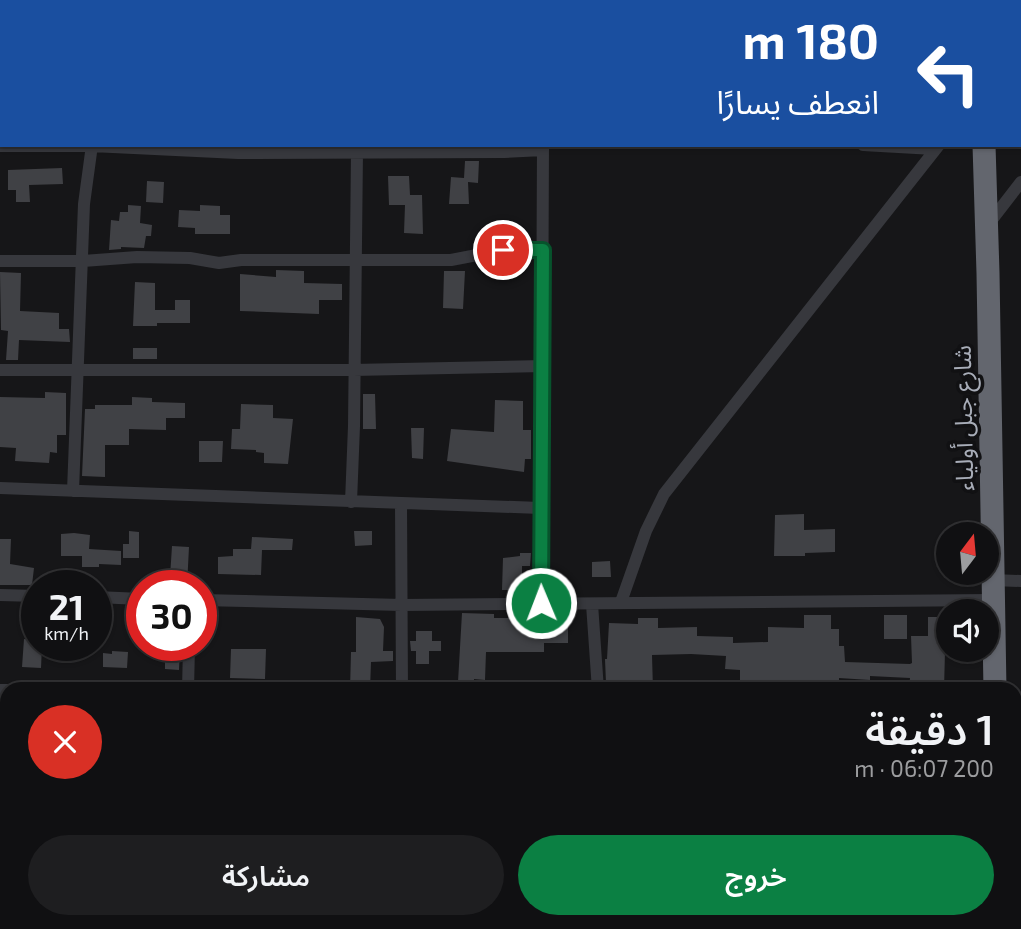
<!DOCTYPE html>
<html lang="ar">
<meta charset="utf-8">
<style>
:root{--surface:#101012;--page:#1e1e20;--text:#f1f3f6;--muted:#9c9d9f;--line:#303032;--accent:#0b8043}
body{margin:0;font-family:"Exo 2","Noto Sans Arabic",sans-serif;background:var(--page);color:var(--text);direction:rtl;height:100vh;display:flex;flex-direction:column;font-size:26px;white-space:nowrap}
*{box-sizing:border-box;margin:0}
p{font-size:23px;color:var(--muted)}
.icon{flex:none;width:38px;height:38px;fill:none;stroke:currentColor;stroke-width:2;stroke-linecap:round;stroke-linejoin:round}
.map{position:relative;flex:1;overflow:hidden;direction:ltr}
.sheet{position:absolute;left:0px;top:682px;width:1022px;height:247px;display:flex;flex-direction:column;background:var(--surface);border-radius:21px 21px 0 0;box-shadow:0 2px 5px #0004,0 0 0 2px var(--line);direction:rtl}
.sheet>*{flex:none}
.banner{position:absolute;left:0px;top:0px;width:1022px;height:147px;box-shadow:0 2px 5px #0004,0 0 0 2px var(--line);direction:rtl;background:#1a4fa0;color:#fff;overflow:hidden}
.needle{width:46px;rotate:16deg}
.buttons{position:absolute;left:936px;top:522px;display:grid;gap:14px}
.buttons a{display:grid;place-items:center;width:63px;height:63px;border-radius:50%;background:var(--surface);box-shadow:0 2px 5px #0004,0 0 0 2px var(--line);font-size:35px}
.speed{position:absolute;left:21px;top:570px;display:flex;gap:14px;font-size:35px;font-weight:700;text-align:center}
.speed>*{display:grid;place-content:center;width:91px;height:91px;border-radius:50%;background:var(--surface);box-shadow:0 2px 5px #0004,0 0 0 2px var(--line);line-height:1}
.speed small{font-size:18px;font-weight:400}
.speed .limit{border:10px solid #d22;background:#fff;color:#111}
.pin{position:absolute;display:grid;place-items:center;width:60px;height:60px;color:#fff;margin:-30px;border:4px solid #fff;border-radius:50%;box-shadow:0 2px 7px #0007}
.me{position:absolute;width:77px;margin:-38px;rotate:359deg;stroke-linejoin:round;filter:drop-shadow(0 0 5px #0008)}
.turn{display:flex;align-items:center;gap:24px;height:147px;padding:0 28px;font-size:32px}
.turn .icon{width:91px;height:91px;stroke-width:2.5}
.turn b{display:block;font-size:49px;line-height:60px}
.round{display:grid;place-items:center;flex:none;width:74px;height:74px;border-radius:37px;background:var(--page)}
.headline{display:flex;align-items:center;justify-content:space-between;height:119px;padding:0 28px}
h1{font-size:42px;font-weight:600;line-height:52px}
.primary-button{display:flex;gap:14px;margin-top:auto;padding:14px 28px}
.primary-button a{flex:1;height:80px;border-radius:42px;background:var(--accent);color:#fff;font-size:28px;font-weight:600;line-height:80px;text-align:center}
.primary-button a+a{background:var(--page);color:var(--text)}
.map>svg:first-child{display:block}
.building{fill:#404145}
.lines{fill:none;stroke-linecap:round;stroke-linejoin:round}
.street{stroke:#37383d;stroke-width:12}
.highway{stroke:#63666e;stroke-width:23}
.route-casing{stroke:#07532c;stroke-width:18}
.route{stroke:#0b8043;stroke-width:12}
.labels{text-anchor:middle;stroke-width:7;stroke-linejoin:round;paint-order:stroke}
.street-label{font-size:24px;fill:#a8adb8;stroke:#111113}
</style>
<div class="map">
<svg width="1021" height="929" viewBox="0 0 1021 929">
<rect width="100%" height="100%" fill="#161618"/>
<path class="building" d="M465 161H479L478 183 468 182 469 204H449L451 177 464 178Z
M62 168 63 184 29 185 30 202H16V190H8V170Z
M388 176H409L410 195H422L423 234 404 233 405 205H389Z
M147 181 164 182 163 203 146 202Z
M128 205 141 206 140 223 152 225 151 236H146L144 248 121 247V249L109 250 111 220 119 221 120 212H128Z
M200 205 220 206V215H230V234H195V228L178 227 179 210 200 211Z
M276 270 304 271V283L342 284V300H319V314L240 311V274L276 277Z
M444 271H465L463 309 443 308Z
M0 272 21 273 20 311 59 313V329H69L70 342 19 340 18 360H6L8 331 1 330Z
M135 282 155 283V310H175V300H190V323H157V326H133Z
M133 348H157V359H133Z
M45 392 66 393V435H57V453L50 452 49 463 15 461 16 448 0 447V397L45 398Z
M363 394H375L376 429H363Z
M132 397 152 398V402L185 403V418H166V430L129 429V445H105V477L82 476 85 409H95V405H132Z
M495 400 523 401V430H531V459H525L524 472 447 461 451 429 494 432Z
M241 404 273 405V418L293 419 288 464 264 463V453L256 452V450L231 449 232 429H240Z
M411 428H424L423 459 412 458Z
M199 441H223L222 462H199Z
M804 514V530L835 529V552L805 553V556H774L775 515Z
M129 531 139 532V558H123V544H129Z
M354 531H372V545L355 546Z
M74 533 90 535 89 549 121 551V565L99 564V567H82V556H61V534Z
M252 537 293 539 292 550H262L261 575 218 574V557L233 556V549H251Z
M0 539H11L10 564 34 568 32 585H0Z
M172 546 189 547 187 586H177L178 577H170Z
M520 553H531L530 566H522V590H502L503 558 520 556Z
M610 561 611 577H592V562Z
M462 613 494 614V618H528V613H539L538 624H568V643H544V652H486L485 680 474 679V683L458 682Z
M804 615H831V629H839V646H844L845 662 910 664 912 663 911 636H928V617H940V633L943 634 945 651 944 690H909L910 678 870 676V680L839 678V681H826L827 690H776V684H740V670L725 669 726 656 691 654 652 655 653 690H632V687L611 686V683H606L605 659H607L609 623 638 624V618H658V628L697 627V636L733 637V643L768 642V627L804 628Z
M884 615H907V639H884Z
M356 617 380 619 384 627 383 651H393V661L371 662 370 690H350L351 652H356Z
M416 631H432V641H441V651H429V664H416V651H411L410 641H416Z
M24 639 37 640V646H42L41 668 22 667Z
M161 646H180L179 670 165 669V660H161Z
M231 649H266L265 679 230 678Z
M112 651 128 652 127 668 103 667V653L112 654Z"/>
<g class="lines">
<path class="street" d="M531 0V2
M104 2 105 0
M433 2V0
M0 45H2
M863 145 934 149
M0 146H92L238 153 504 152 543 150
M987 226 1021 182
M0 261H83L137 257 190 258 219 263 241 260H451L503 250H543
M0 370H353L544 366
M0 488 540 508
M73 491 84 204 92 145
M351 502 354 426 357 152
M401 504 402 690
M992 580 1021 581
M0 595 37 596
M96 597 142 599
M201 600 402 605 992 600
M621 602 646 531 664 494 939 145
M541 603 543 145
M592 604 598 690
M0 690H37
M188 690 189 646
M0 824 7 825
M0 914 7 915
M138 922 228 929
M402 922V929
M589 922 590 929"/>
<path class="highway" d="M982 0V2
M984 145 988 273 995 690
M1001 922V929"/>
</g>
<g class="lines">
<defs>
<path id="route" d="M503 250H543L541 603"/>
</defs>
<use href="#route" class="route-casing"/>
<use href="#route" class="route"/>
</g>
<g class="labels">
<g class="street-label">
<text transform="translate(964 418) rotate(-91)" y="8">شارع جبل أولياء</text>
</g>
</g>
</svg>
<div class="buttons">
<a><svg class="needle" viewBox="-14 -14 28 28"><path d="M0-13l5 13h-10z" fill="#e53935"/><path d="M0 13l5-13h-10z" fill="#9c9d9f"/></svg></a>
<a><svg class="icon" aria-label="sound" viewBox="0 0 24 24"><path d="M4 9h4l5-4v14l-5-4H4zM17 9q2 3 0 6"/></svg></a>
</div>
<div class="speed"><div>21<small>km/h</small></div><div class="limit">30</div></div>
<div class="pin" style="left:503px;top:250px;background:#d93025"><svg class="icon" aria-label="arrive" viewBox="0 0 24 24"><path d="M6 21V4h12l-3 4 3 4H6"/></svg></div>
<svg class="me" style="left:541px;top:603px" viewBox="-20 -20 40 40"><circle r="17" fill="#0b8043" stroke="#fff" stroke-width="3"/><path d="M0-11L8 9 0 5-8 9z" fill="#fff"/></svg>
<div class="banner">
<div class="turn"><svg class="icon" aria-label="left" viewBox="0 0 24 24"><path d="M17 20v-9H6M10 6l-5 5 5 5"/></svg><div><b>180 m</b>انعطف يسارًا</div></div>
</div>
<section class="sheet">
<div class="headline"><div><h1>1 دقيقة</h1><p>200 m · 06:07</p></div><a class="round" style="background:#d93025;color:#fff"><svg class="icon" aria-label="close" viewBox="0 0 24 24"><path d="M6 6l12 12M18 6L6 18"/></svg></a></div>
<div class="primary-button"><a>خروج</a><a>مشاركة</a></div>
</section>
</div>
